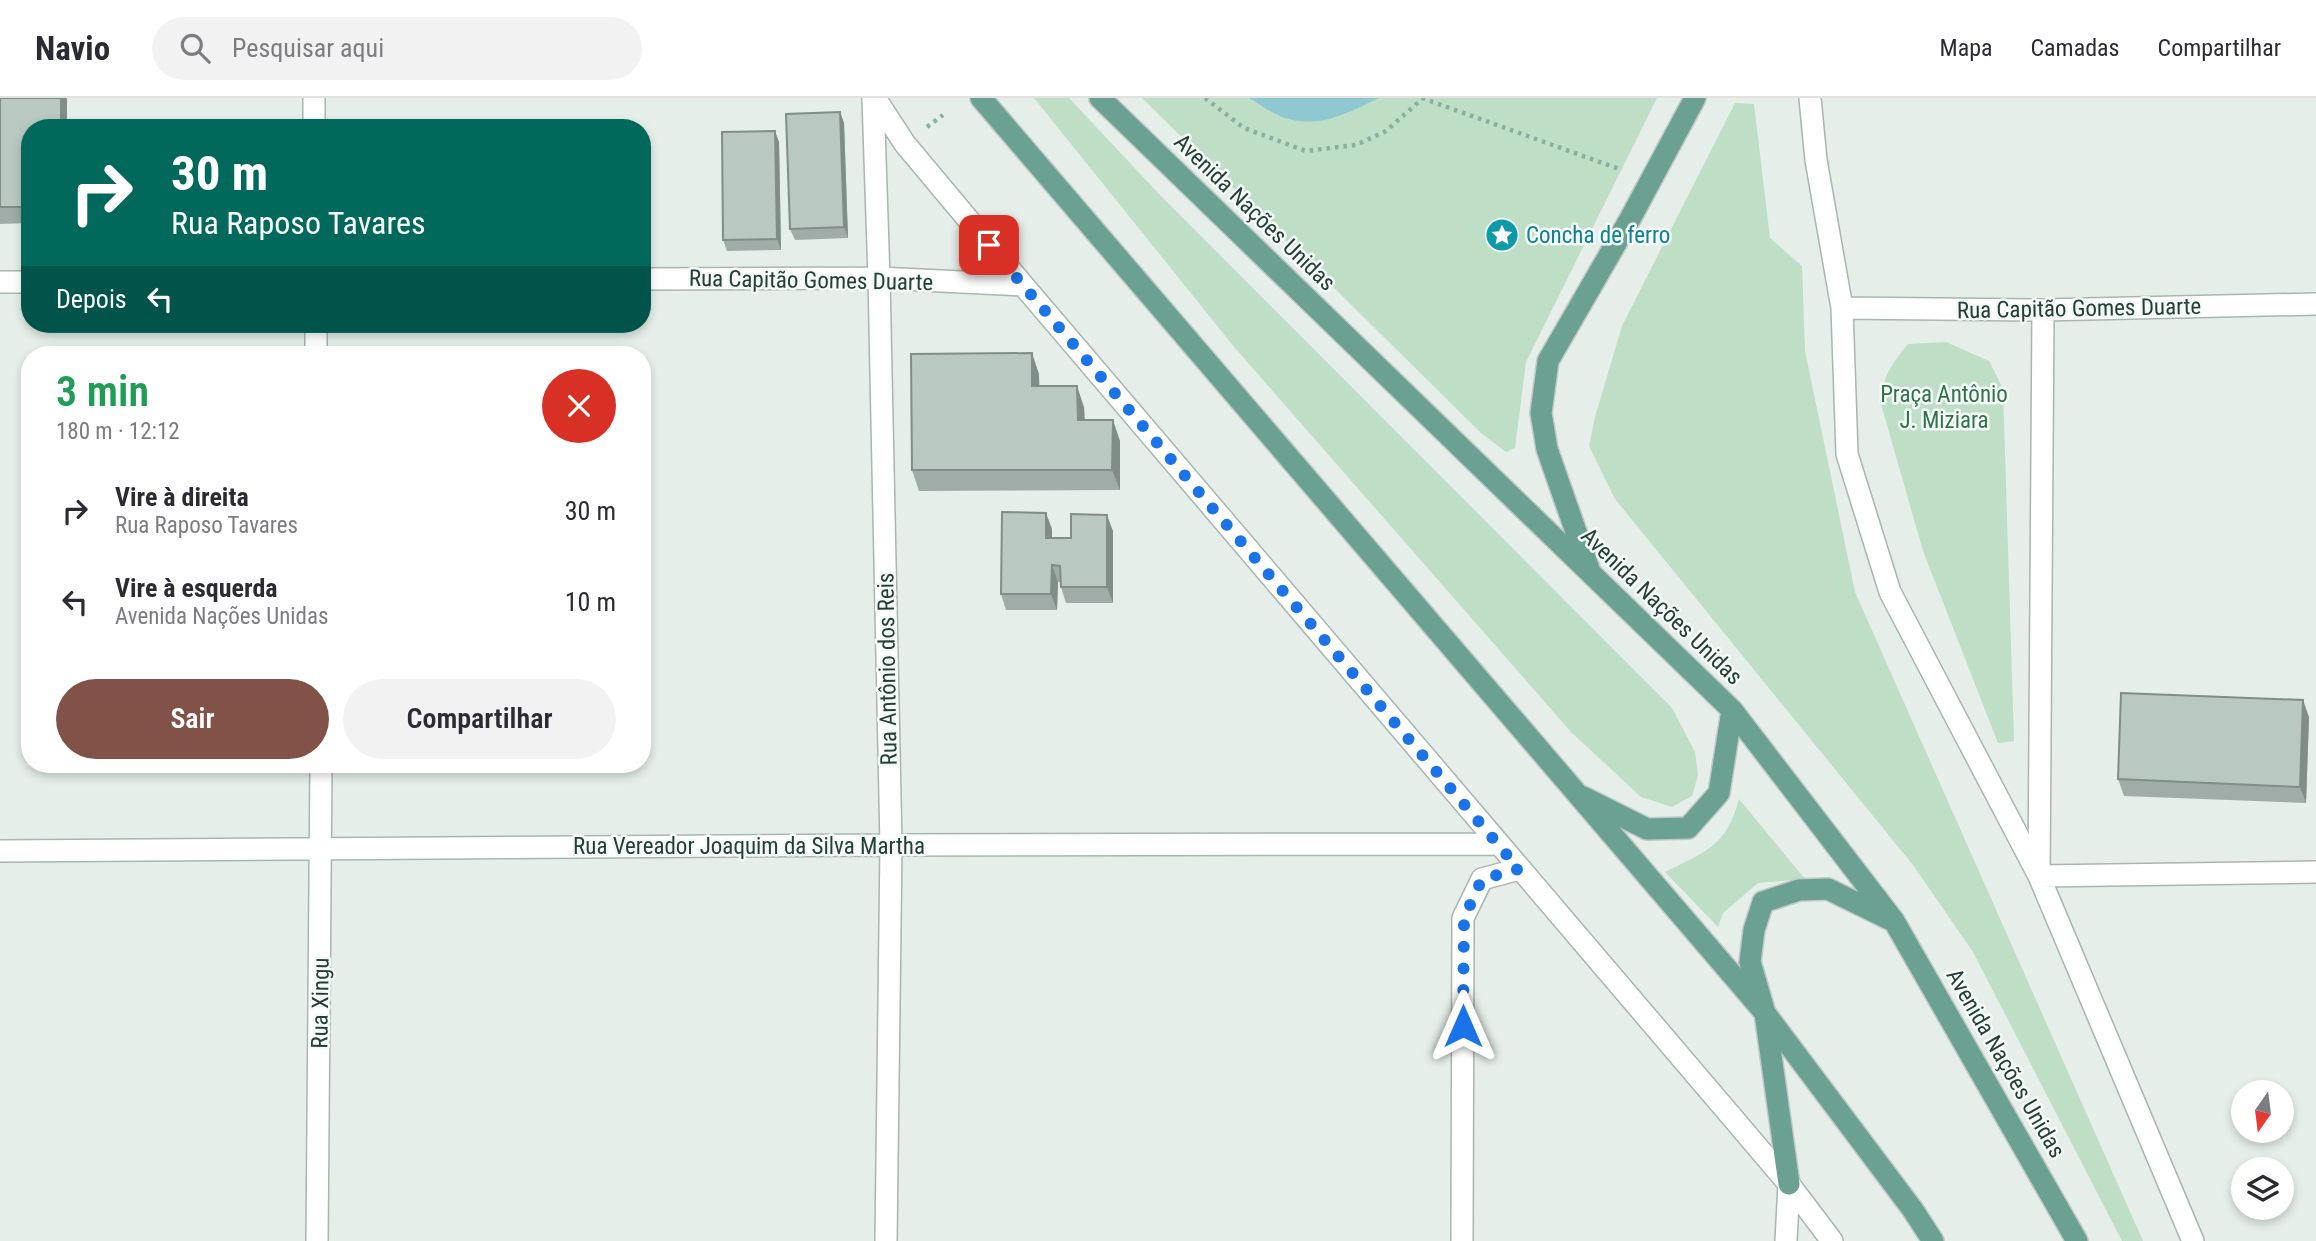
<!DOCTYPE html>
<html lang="pt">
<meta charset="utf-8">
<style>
:root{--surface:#fff;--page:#f2f2f3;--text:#2b2b33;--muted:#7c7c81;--line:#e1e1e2;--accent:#825249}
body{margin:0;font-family:"Roboto Condensed",sans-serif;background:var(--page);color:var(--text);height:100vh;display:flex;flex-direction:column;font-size:26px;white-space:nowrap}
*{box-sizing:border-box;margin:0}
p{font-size:23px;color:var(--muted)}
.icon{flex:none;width:38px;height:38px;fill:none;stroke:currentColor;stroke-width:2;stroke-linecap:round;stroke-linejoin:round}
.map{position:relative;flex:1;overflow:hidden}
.side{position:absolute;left:21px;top:248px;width:630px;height:427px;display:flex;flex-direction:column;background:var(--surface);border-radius:28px;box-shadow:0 4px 10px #0003}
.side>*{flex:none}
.guide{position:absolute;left:21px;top:21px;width:630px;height:214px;border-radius:28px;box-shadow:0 4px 10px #0003;background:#00695c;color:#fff;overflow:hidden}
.needle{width:46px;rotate:194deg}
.controls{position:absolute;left:2231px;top:982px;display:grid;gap:14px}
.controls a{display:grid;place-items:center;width:63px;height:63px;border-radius:50%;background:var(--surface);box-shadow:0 4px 10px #0003;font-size:35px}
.pin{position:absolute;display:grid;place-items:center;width:60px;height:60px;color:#fff;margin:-30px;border-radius:14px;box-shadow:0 4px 10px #0006}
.me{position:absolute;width:77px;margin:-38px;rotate:0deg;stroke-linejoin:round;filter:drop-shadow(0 0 5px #0008)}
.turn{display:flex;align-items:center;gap:24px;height:147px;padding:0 35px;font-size:32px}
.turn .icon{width:91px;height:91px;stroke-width:2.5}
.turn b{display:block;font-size:49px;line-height:60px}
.then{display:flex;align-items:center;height:66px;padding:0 35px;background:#0003;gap:14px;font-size:26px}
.round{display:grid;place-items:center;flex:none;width:74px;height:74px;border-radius:37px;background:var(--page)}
.summary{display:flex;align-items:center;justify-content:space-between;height:119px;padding:0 35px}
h1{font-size:42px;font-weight:600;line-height:52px;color:#1e9e55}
.primary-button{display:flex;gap:14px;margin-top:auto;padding:14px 35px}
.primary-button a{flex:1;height:80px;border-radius:42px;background:var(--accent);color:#fff;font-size:28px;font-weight:600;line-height:80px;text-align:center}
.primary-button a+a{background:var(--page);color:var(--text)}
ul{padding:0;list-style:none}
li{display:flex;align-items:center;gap:21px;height:91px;padding:0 35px}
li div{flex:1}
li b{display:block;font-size:26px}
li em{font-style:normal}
header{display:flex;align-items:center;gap:42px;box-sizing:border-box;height:98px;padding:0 35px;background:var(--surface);border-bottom:2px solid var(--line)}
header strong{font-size:33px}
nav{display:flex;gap:38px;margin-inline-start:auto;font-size:24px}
.search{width:490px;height:63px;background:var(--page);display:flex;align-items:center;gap:18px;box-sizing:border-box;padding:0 24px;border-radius:38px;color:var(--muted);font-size:26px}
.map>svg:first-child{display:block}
.green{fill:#bfdec6}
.water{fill:#8fc8d0}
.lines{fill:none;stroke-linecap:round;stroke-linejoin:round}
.minor-casing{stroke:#a7b6b0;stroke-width:24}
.major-casing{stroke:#c2c9c7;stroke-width:24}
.path{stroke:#86b0a2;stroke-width:4.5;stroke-dasharray:3.5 5;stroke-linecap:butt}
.minor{stroke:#fff;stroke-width:21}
.major{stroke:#6ba192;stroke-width:21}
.wall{fill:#a0aca7}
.shaded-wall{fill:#828c88}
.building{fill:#bac8c2;stroke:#828c88;stroke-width:2}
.route{stroke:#1a73e8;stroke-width:12;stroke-dasharray:0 21.6}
.labels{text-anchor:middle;stroke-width:5;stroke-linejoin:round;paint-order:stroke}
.street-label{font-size:23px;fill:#243f37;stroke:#f5faf8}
.culture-label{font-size:23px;fill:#0d838f;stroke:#f5faf8;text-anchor:start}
.park-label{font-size:23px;fill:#2f7548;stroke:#f5faf8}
</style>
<header>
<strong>Navio</strong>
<div class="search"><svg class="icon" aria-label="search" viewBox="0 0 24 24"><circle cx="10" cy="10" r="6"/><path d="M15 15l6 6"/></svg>Pesquisar aqui</div>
<nav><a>Mapa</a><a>Camadas</a><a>Compartilhar</a></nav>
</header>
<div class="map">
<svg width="2316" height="1143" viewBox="0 0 2316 1143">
<rect width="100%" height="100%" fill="#e5eee9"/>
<path class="green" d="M1034 0H1069L1159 96 1672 610 1695 654 1698 677 1692 698 1672 709 1641 699 1571 634 1235 250Z
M1142 0H1657L1526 264 1515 350 1506 354 1481 335Z
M1735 5 1754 6 1770 140 1802 168 1805 253 1855 494 2143 1143H2122L1973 854 1913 767 1615 401 1589 348 1595 319 1622 228Z
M1946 244 1989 263 2003 291 2014 643 1998 645 1923 453 1881 306C1883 278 1890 268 1908 246Z
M1739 701 1805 781 1758 785 1723 815 1718 829 1665 774C1705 754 1727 748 1739 701Z"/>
<path class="water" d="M1249 0H1379C1349 14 1323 30 1289 21 1275 18 1261 7 1249 0Z"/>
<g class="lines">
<defs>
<path id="minor" d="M314 0V30
M873 0 879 180 891 747 886 1143
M875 0 905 46 1023 187 1789 1086 1832 1143
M1810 0 1816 62 1842 210 1847 356 1890 494 2039 778 2193 1143
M642 181 879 180 1023 187
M0 184H30
M1842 210 2043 212 2316 206
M2043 212 2039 778 2316 774
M316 226V257
M0 753 891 747 1497 746
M317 1143 321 667
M1462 1143 1463 820 1482 781 1519 771
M1786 1143 1789 1086"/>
<path id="major" d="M981 0 1765 915 1913 1112 1933 1143
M1100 0 1732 612 1894 823 2077 1143
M1589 471 1547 351 1541 315 1548 263 1630 121 1695 0
M1583 699 1647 731 1688 730 1719 695 1732 612
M1789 1086 1765 915 1750 864 1754 832 1763 804 1799 792 1828 791 1889 821"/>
</defs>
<use href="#minor" class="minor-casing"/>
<use href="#major" class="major-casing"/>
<path class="path" d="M1205 0 1244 30 1306 53 1356 47 1386 33 1423 0
M1422 0 1622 72
M927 29 943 17"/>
<use href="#minor" class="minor"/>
<use href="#major" class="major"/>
</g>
<path class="wall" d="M0 0H67V30H30V125L0 126Z
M840 14 844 25 848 140 795 142 790 131Z
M779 44 781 152 727 153 723 142Z
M1039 276V288L1084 309 1085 322 1120 343V392L919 393 912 372Z
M1052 431V440H1071L1113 433V505H1066L1061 489 1060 484H1058L1057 512H1006L1001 496Z
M2309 619 2306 705 2124 698 2118 681Z"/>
<path class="shaded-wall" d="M61 0H67V30H61Z
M840 14 844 25 848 140 844 129Z
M775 33 779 44 781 152 777 141Z
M1032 255 1039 276 1040 309 1032 288Z
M1077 288 1084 309 1085 343 1078 322Z
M1113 322 1120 343V392L1112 372Z
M1046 415 1052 431V456L1046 440Z
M1107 417 1113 433V505L1107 489Z
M1052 467 1058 484 1057 512 1051 496Z
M2303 602 2309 619 2306 705 2300 689Z"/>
<path class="building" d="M0 0H61V30H30V109H0Z
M840 14 844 129 790 131 786 16Z
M775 33 777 141 723 142 722 34Z
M1032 255V288H1077L1078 322H1113L1112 372H912L911 256Z
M1002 414 1046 415V440H1071V416L1107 417V489H1061L1060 468 1052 467 1051 496H1001Z
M2121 595 2303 602 2300 689 2118 681Z"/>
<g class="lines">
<path class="route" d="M989 147 1519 771 1482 781 1464 820 1463 928"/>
</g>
<defs>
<symbol id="sight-disc" viewBox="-11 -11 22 22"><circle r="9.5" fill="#0f9aa8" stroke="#f5faf8"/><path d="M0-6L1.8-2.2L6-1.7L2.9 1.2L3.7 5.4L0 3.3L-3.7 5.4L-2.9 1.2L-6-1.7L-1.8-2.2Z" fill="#fff"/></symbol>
</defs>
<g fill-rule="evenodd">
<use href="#sight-disc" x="1483" y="118" width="38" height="38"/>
</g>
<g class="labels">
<g class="street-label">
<text transform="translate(1255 114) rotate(44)" y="8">Avenida Nações Unidas</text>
<text transform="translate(811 182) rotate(1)" y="8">Rua Capitão Gomes Duarte</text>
<text transform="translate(2079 210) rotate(-1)" y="8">Rua Capitão Gomes Duarte</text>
<text transform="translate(1662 508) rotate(44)" y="8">Avenida Nações Unidas</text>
<text transform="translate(887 571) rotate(-91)" y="8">Rua Antônio dos Reis</text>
<text x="749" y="756">Rua Vereador Joaquim da Silva Martha</text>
<text transform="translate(320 905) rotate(-89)" y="8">Rua Xingu</text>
<text transform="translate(2006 965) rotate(60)" y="8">Avenida Nações Unidas</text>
</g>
<g class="culture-label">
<text x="1526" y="145">Concha de ferro</text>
</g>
<g class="park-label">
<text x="1944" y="304">Praça Antônio<tspan x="1944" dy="26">J. Miziara</tspan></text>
</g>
</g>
</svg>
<div class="controls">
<a><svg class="needle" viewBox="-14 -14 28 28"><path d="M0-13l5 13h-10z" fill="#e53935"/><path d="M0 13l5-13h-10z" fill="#7c7c81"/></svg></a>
<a><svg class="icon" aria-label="layers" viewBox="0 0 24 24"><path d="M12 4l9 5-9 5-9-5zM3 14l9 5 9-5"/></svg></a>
</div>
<div class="pin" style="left:989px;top:147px;background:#d93025"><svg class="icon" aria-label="arrive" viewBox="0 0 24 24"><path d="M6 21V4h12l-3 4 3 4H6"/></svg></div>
<svg class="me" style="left:1463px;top:928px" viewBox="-20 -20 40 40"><path d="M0-17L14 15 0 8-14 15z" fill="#1a73e8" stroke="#fff" stroke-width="4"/></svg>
<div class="guide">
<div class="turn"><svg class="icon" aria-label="right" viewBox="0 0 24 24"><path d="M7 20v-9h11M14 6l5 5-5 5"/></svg><div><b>30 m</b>Rua Raposo Tavares</div></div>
<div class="then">Depois<svg class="icon" aria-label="left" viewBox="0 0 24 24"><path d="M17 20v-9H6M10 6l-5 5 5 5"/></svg></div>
</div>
<section class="side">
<div class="summary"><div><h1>3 min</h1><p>180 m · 12:12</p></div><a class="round" style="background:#d93025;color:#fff"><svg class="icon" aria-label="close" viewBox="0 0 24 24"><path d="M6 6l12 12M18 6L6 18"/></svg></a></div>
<ul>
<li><svg class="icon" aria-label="right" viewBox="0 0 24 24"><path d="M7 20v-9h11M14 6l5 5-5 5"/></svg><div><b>Vire à direita</b><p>Rua Raposo Tavares</p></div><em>30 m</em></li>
<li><svg class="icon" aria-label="left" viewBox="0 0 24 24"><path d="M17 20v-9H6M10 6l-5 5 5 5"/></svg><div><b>Vire à esquerda</b><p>Avenida Nações Unidas</p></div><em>10 m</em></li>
</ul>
<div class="primary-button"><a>Sair</a><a>Compartilhar</a></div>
</section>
</div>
